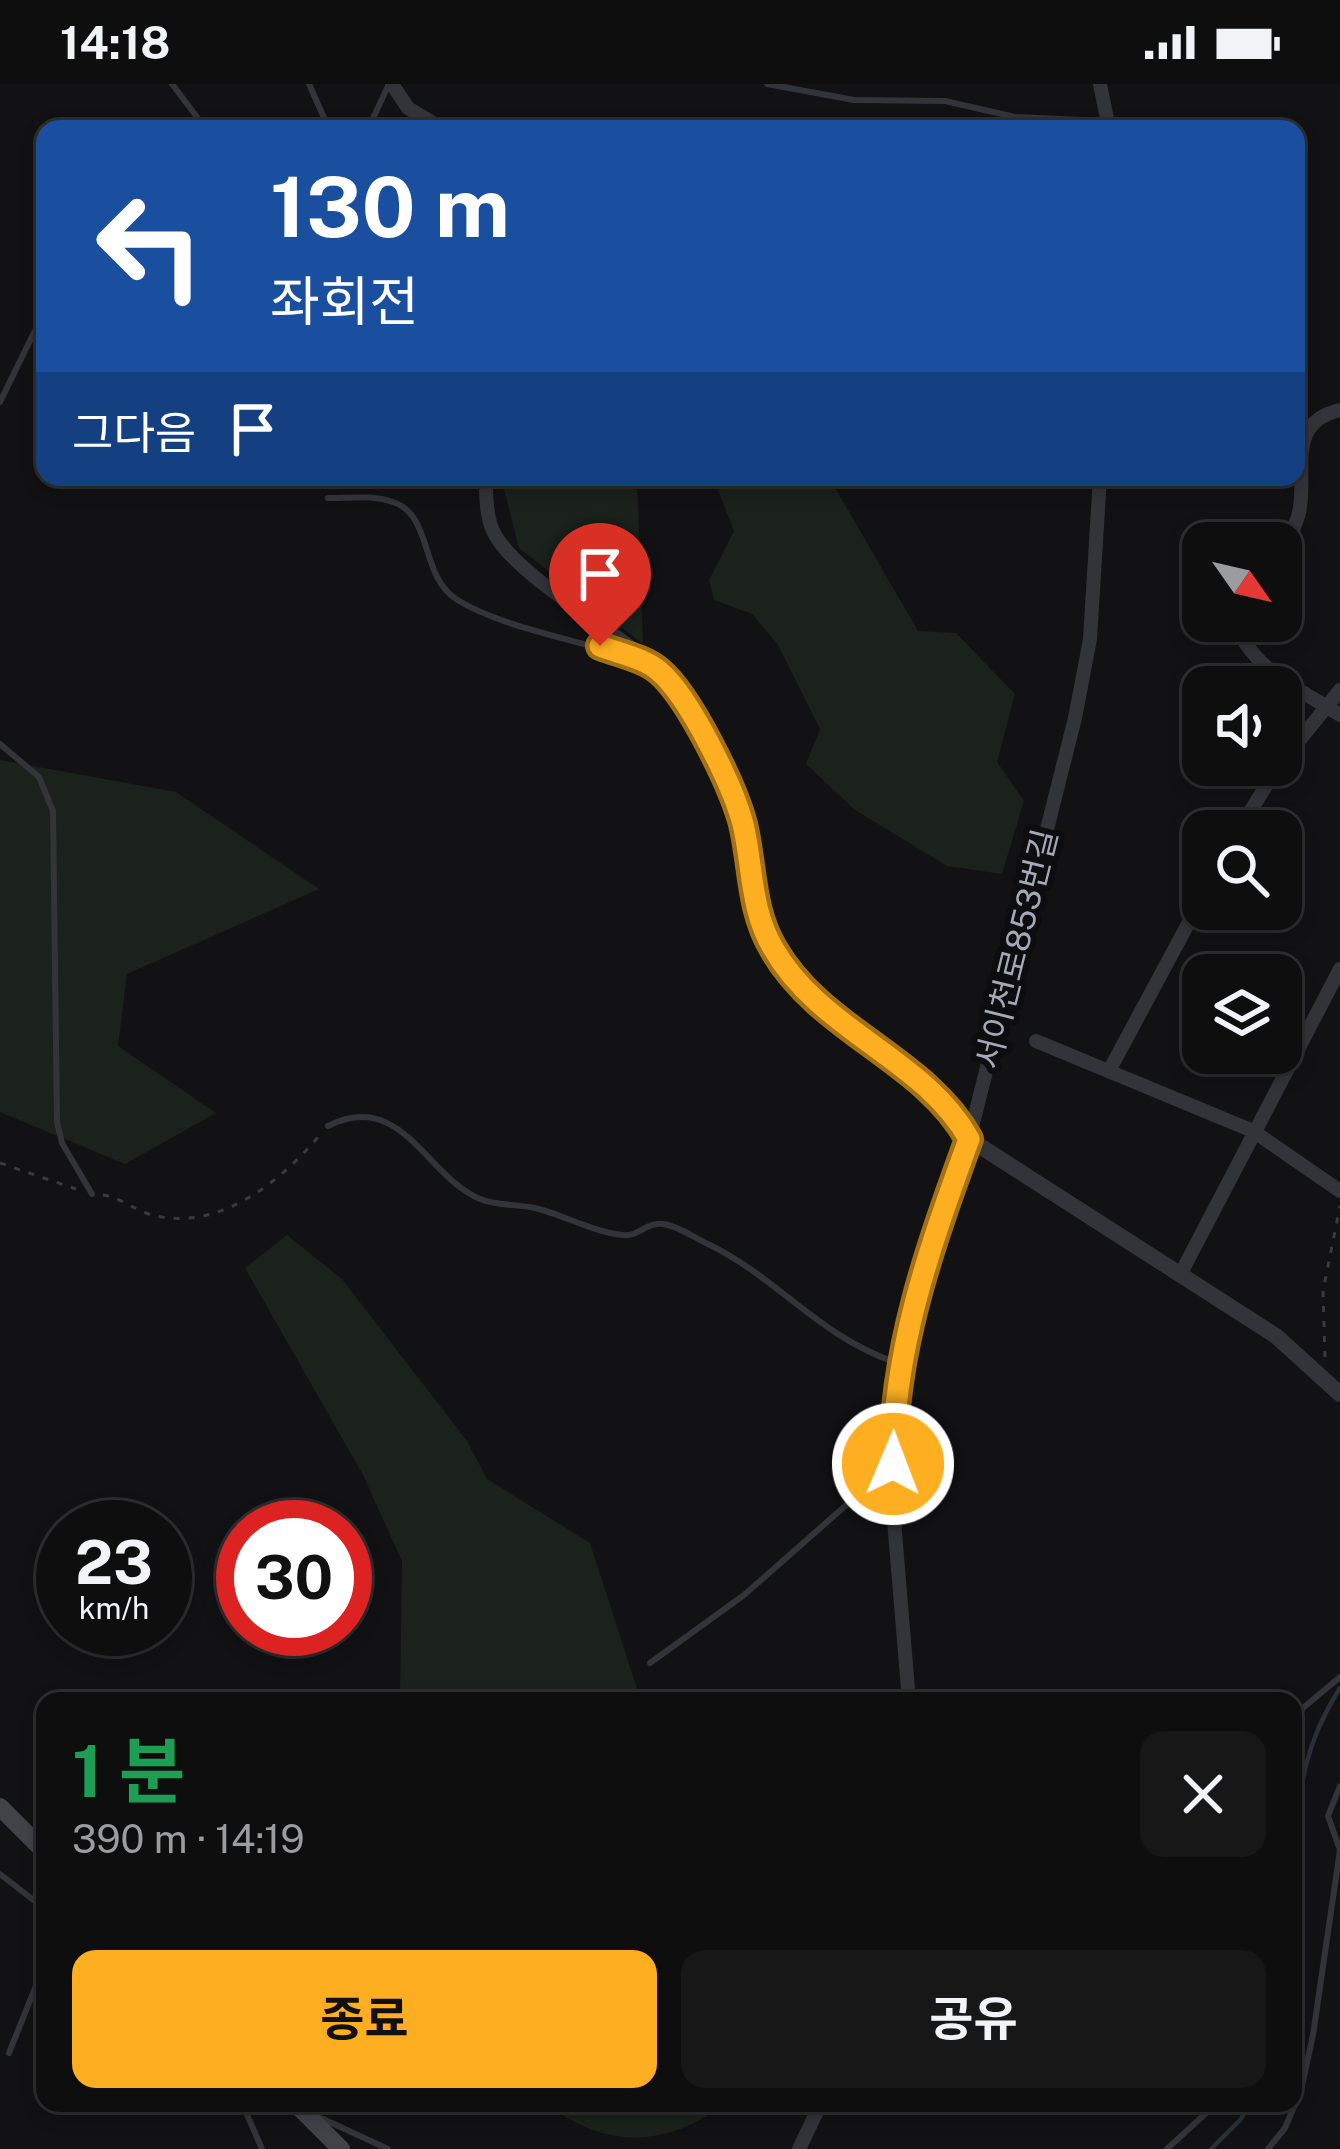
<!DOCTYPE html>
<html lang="ko">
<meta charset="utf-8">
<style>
:root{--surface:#0e0e0f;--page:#171718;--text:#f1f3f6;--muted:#9b9c9e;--line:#2e2e2f;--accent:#fdae21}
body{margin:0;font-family:"Public Sans","Noto Sans KR",sans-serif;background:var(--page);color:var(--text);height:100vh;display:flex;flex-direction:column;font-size:45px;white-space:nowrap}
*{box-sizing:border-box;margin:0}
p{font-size:39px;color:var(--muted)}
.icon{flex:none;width:66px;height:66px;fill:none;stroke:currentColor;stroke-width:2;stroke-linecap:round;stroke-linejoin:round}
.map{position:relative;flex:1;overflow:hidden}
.side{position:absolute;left:36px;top:1608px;width:1266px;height:420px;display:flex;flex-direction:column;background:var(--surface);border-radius:24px;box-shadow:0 6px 18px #0003,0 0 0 3px var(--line)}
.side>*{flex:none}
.top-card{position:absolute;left:36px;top:36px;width:1269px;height:366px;border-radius:24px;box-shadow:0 6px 18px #0003,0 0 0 3px var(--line);background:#1a4fa0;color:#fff;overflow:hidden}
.needle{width:78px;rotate:124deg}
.controls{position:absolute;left:1182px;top:438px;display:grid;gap:24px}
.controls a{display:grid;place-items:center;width:120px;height:120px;border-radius:24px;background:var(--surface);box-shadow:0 6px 18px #0003,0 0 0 3px var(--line);font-size:60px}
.speed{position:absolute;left:36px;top:1416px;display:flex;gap:24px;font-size:60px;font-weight:700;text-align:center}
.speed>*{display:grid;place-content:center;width:156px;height:156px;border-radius:50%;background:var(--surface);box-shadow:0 6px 18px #0003,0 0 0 3px var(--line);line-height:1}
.speed small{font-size:30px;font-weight:400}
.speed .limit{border:18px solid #d22;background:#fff;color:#111}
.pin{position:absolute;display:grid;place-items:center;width:102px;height:102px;color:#fff;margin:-123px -51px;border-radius:50% 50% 50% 0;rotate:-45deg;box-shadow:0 0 12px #0007}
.pin .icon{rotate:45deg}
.me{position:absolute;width:132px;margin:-66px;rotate:1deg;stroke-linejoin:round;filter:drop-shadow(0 0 9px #0008)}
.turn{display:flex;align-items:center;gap:42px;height:252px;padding:0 36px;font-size:54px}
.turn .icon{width:156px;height:156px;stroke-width:2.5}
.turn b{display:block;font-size:84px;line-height:102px}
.then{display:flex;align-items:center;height:114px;padding:0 36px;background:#0003;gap:24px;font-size:45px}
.round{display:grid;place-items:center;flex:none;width:126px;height:126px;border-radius:24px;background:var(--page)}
.head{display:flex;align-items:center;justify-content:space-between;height:204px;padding:0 36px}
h1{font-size:72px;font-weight:700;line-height:90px;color:#1e9e55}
.button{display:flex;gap:24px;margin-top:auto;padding:24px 36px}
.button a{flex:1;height:138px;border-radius:24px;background:var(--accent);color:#111;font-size:48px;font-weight:700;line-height:138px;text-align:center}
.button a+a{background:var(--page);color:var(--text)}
.status{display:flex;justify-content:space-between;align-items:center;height:84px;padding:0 60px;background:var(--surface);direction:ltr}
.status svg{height:33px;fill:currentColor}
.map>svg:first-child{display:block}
.green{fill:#1a221b}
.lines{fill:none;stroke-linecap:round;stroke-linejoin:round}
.stream{stroke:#283138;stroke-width:4.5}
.path{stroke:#393b40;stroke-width:3;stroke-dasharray:6 9;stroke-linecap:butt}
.service{stroke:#333439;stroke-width:6}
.minor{stroke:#333439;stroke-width:14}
.tertiary{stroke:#333439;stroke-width:16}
.secondary{stroke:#414349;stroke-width:18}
.route-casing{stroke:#a47115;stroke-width:30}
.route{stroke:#fdae21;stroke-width:21}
.labels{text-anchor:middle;stroke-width:12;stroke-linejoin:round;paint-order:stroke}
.street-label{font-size:33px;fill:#a3a9b6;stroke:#0d0d0f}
</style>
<div class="status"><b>14:18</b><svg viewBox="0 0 49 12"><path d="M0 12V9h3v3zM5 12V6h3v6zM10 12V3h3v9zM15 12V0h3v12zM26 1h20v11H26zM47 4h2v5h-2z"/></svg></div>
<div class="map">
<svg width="1340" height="2065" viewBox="0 0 1340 2065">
<rect width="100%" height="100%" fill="#121214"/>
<path class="green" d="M501 393H637L643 560 519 464Z
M713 393H829L918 547 956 549 1015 610 997 678 1024 717 1002 790 947 782 855 726 806 680 820 645 778 561 752 530 714 516 709 496 734 447Z
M0 676 176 708 319 805 127 890 118 962 216 1029 125 1080 0 1028Z
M287 1151 342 1195 467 1357 487 1395 590 1459 641 1617H400L402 1477 363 1391 245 1184Z
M545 2019H726C665 2065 604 2065 545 2019Z"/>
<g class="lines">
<path class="stream" d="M1293 1782C1300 1711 1300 1666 1340 1604
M1211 2065 1241 2035 1249 2019"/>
<path class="path" d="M0 1079 76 1105
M103 1111C123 1114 136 1128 156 1132 221 1146 280 1098 319 1052
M1325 1273 1323 1207 1340 1122"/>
<path class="service" d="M172 0 206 45
M309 0 329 45
M767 0 854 16 945 17 1015 33 1103 37
M368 45 389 0
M0 318 45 226
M328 414C348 414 374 411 393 418 433 431 420 492 456 515 503 545 585 557 640 577
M0 660 39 693 53 727 57 1038 62 1059 92 1110
M328 1042C402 1005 425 1092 480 1115 497 1122 517 1120 535 1124 564 1131 593 1148 623 1151 637 1153 644 1141 657 1140 672 1138 695 1154 708 1160 778 1194 816 1250 894 1278
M650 1579 744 1511 893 1380
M1293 1642 1303 1624 1340 1593
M0 1790 45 1825
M9 1969 45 1879
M242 2019 262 2065
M321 2034 388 2065
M1167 2065 1217 2019
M1268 2065 1285 2044 1301 2006 1313 1951 1340 1766 1328 1732 1340 1702"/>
<path class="minor" d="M392 0 408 24 443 45
M1100 0 1109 45
M486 393C486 411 486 431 493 447 514 492 620 548 661 588 691 618 733 700 743 741 753 787 752 832 778 873 826 949 926 978 969 1055
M1281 469C1288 454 1298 440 1300 423 1306 384 1287 338 1340 326
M1236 537C1248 584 1302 606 1340 631
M1281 679 1340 606
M1238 747 1279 681
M1036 957 1253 1047 1340 1107
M1109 987 1203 812
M1180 1191 1340 885
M909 1617 893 1424 898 1279 926 1171 969 1055 1075 634 1090 555 1100 393
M799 2065 821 2019"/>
<path class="tertiary" d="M969 1055 1276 1252 1340 1310"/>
<path class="secondary" d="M0 1723 45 1768
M295 2019 341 2065"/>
</g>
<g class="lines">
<defs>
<path id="route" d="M600 562C618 569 644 574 659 587 689 612 733 702 743 740 753 782 750 825 773 864 820 947 925 975 969 1055 930 1163 893 1264 893 1380"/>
</defs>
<use href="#route" class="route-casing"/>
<use href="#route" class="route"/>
</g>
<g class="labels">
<g class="street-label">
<text transform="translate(1016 865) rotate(-76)" y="12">서이천로853번길</text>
</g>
</g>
</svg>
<div class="controls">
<a><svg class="needle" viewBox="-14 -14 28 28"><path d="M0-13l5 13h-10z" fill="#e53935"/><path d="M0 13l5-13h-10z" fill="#9b9c9e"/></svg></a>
<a><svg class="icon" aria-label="sound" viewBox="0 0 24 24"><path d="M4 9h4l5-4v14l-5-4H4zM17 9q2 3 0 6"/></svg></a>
<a><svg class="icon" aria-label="search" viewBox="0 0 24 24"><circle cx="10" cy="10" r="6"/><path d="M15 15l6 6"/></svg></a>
<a><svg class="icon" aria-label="layers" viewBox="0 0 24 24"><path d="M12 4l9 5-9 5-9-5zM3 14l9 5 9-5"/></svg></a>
</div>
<div class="speed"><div>23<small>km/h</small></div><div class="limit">30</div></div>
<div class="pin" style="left:600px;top:562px;background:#d93025"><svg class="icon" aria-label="arrive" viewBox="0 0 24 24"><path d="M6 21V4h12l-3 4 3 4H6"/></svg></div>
<svg class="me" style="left:893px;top:1380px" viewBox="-20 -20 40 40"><circle r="17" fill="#fdae21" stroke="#fff" stroke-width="3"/><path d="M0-11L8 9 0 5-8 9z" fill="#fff"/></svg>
<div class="top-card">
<div class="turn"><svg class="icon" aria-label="left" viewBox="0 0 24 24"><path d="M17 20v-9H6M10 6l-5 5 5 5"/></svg><div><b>130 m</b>좌회전</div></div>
<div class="then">그다음<svg class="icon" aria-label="arrive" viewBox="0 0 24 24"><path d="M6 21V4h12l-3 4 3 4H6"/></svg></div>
</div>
<section class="side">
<div class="head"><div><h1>1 분</h1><p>390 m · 14:19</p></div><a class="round"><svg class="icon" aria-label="close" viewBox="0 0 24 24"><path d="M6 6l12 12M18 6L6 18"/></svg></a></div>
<div class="button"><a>종료</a><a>공유</a></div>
</section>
</div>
